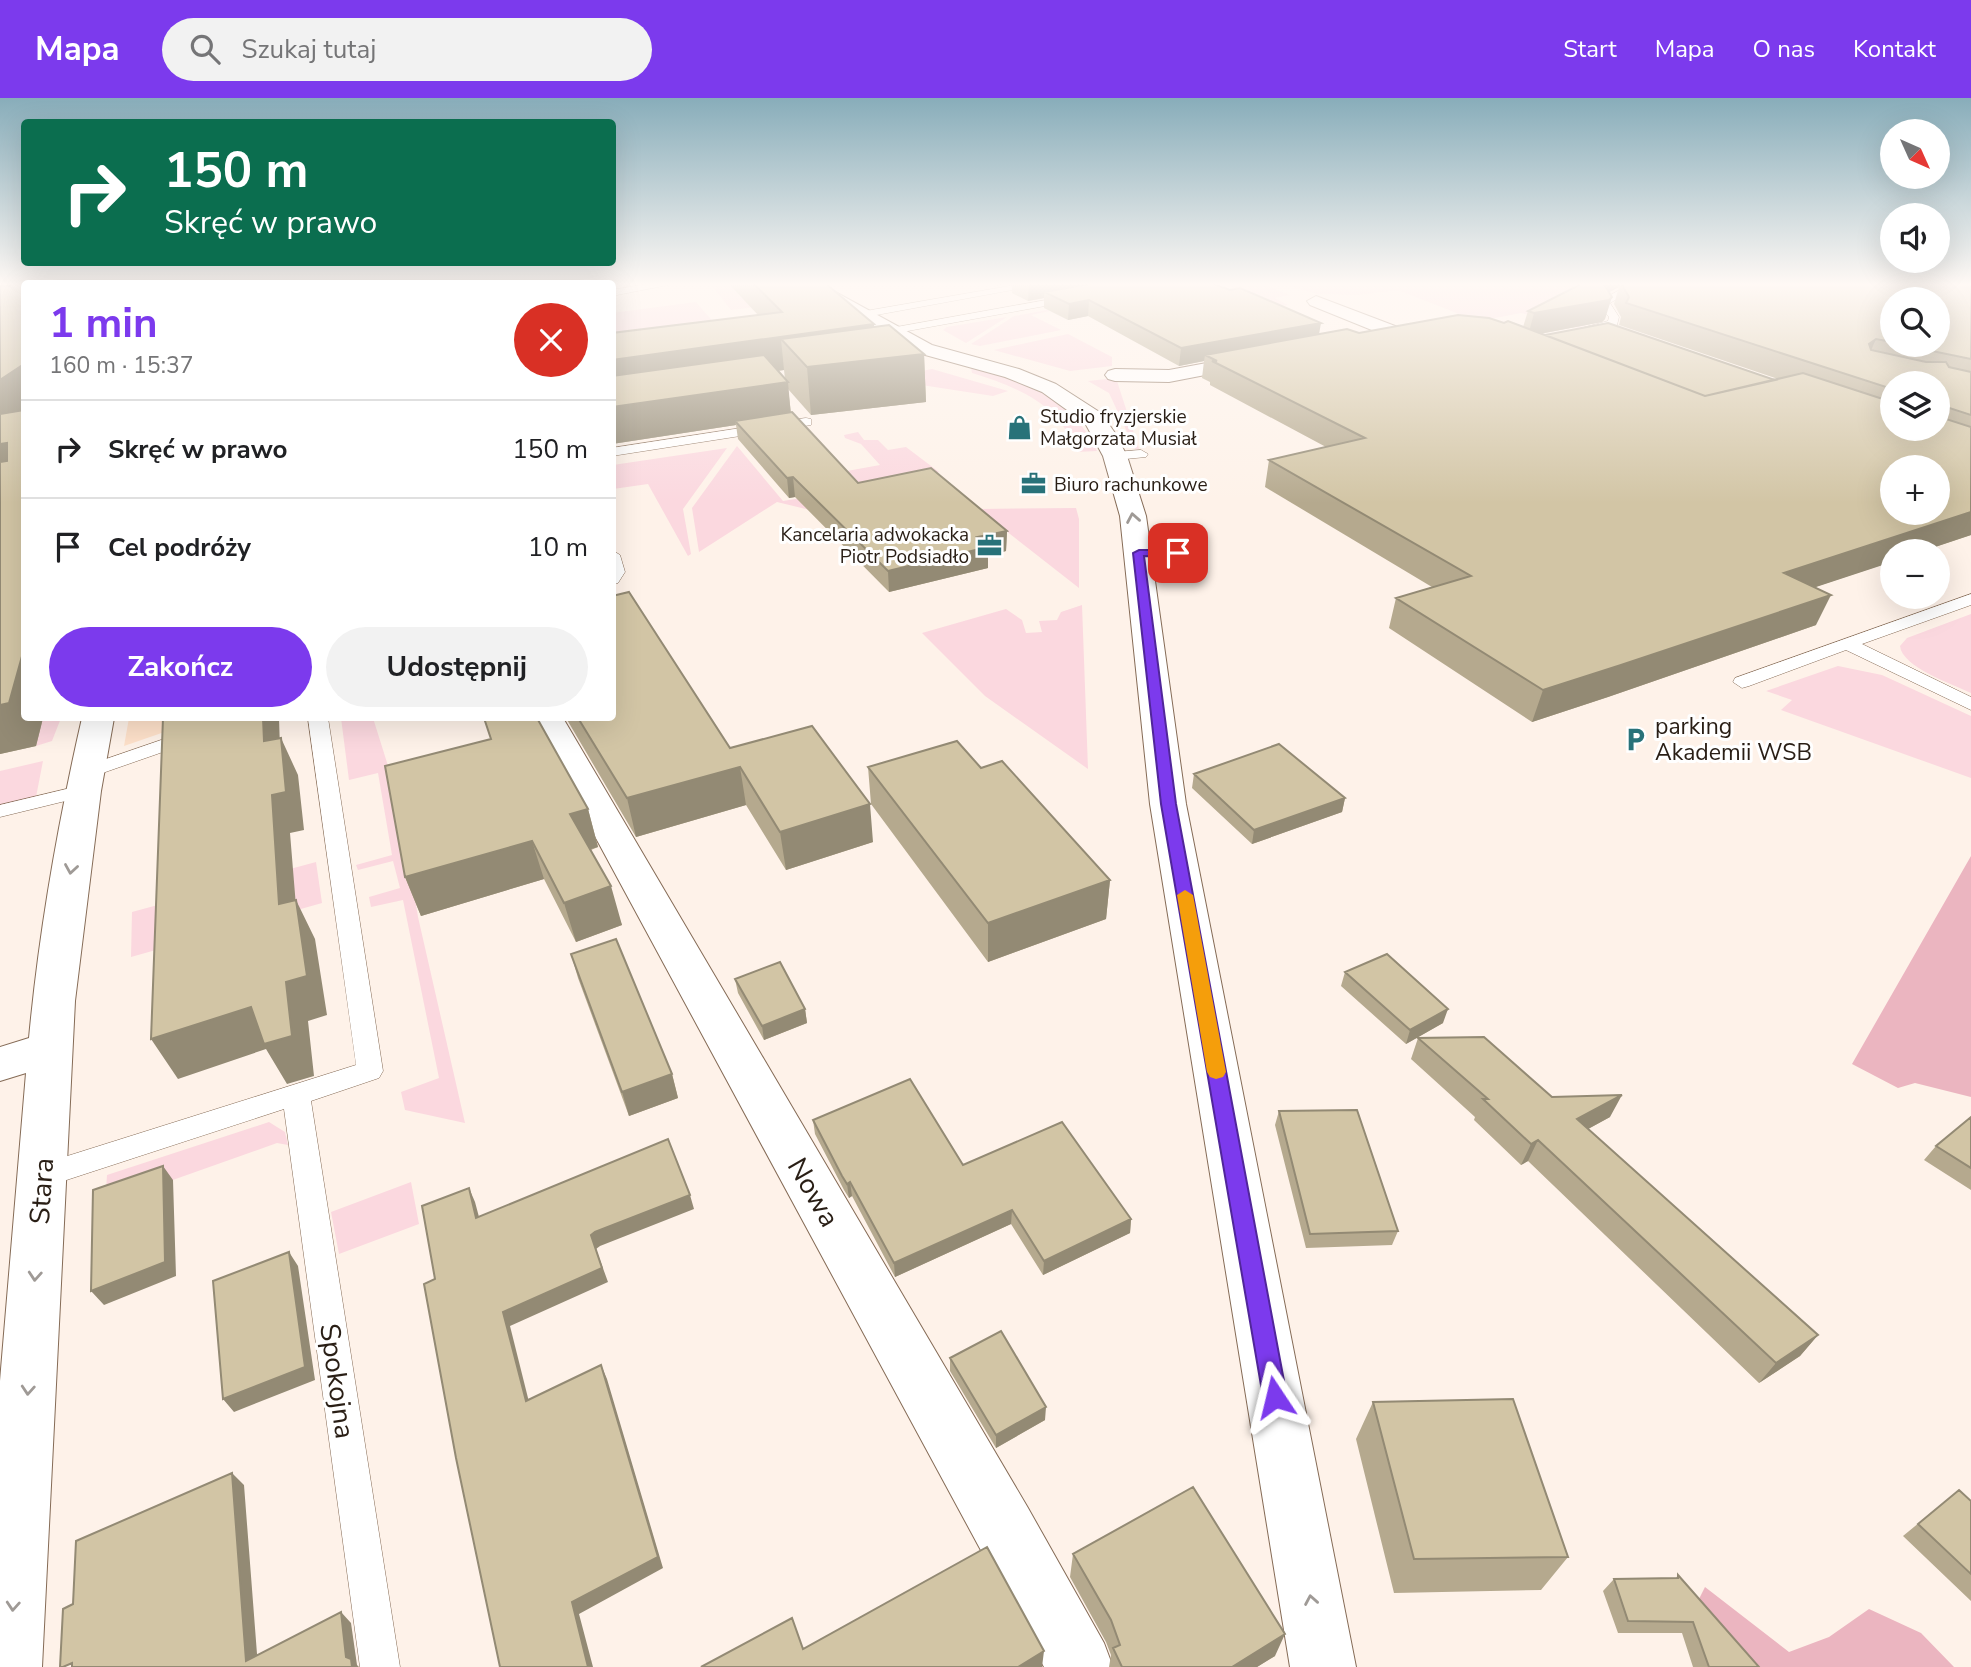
<!DOCTYPE html>
<html lang="pl">
<meta charset="utf-8">
<style>
:root{--surface:#fff;--page:#f2f2f2;--text:#202124;--muted:#757577;--line:#e0e0e0;--accent:#7c3aed}
body{margin:0;font-family:"Nunito Sans",sans-serif;background:var(--page);color:var(--text);height:100vh;display:flex;flex-direction:column;font-size:26px;white-space:nowrap}
*{box-sizing:border-box;margin:0}
p{font-size:23px;color:var(--muted)}
.icon{flex:none;width:38px;height:38px;fill:none;stroke:currentColor;stroke-width:2;stroke-linecap:round;stroke-linejoin:round}
.map{position:relative;flex:1;overflow:hidden}
.side{position:absolute;left:21px;top:182px;width:595px;height:441px;display:flex;flex-direction:column;background:var(--surface);border-radius:7px;box-shadow:0 7px 28px #0002}
.side>*{flex:none}
.hud{position:absolute;left:21px;top:21px;width:595px;height:147px;border-radius:7px;box-shadow:0 7px 28px #0002;background:#0b6e4f;color:#fff;overflow:hidden}
.needle{width:46px;rotate:135deg}
.fabs{position:absolute;left:1880px;top:21px;display:grid;gap:14px}
.fabs a{display:grid;place-items:center;width:70px;height:70px;border-radius:50%;background:var(--surface);box-shadow:0 7px 28px #0002;font-size:35px}
.pin{position:absolute;display:grid;place-items:center;width:60px;height:60px;color:#fff;margin:-30px;border-radius:14px;box-shadow:0 4px 10px #0006}
.me{position:absolute;width:77px;margin:-38px;rotate:350deg;stroke-linejoin:round;filter:drop-shadow(0 0 5px #0008)}
.turn{display:flex;align-items:center;gap:24px;height:147px;padding:0 28px;font-size:32px}
.turn .icon{width:91px;height:91px;stroke-width:2.5}
.turn b{display:block;font-size:49px;line-height:60px}
.round{display:grid;place-items:center;flex:none;width:74px;height:74px;border-radius:37px;background:var(--page)}
.overview{display:flex;align-items:center;justify-content:space-between;height:119px;padding:0 28px}
h1{font-size:42px;font-weight:700;line-height:52px;color:var(--accent)}
.primary-button{display:flex;gap:14px;margin-top:auto;padding:14px 28px}
.primary-button a{flex:1;height:80px;border-radius:42px;background:var(--accent);color:#fff;font-size:28px;font-weight:700;line-height:80px;text-align:center}
.primary-button a+a{background:var(--page);color:var(--text)}
ul{padding:0;list-style:none}
li{display:flex;align-items:center;gap:21px;height:98px;padding:0 28px;border-top:2px solid var(--line)}
li div{flex:1}
li b{display:block;font-size:26px}
li em{font-style:normal}
header{display:flex;align-items:center;gap:42px;box-sizing:border-box;height:98px;padding:0 35px;background:var(--accent);color:#fff}
header strong{font-size:33px}
nav{display:flex;gap:38px;margin-inline-start:auto;font-size:24px}
.search{width:490px;height:63px;background:var(--page);display:flex;align-items:center;gap:18px;box-sizing:border-box;padding:0 24px;border-radius:38px;color:var(--muted);font-size:26px}
.map>svg:first-child{display:block}
.built{fill:#fee1ca}
.green{fill:#fbd8df}
.forest{fill:#ebb5c0}
.lines{fill:none;stroke-linecap:round;stroke-linejoin:round}
.lane-casing{stroke:#856b56;stroke-width:1}
.street-casing{stroke:#856b56;stroke-width:2}
.lane{fill:#fff;fill-rule:evenodd}
.street{fill:#fff;fill-rule:evenodd}
.wall{fill:#b5a98e;fill-rule:evenodd}
.shaded-wall{fill:#938a74}
.building{fill:#d2c5a5;stroke:#938a74;stroke-width:2;fill-rule:evenodd}
.oneway{stroke:#9f9a96}
.route{fill:#7c3aed;stroke:#51269a;stroke-width:2}
.slow{fill:#f59e0b}
.labels{text-anchor:middle;stroke-width:6;stroke-linejoin:round;paint-order:stroke}
.far-poi-label{font-size:19px;fill:#291e15;stroke:#fff;text-anchor:start}
.poi-label{font-size:23px;fill:#291e15;stroke:#fff;text-anchor:start}
.near-street-label{font-size:28px;fill:#291e15;stroke:#fff}
</style>
<header>
<strong>Mapa</strong>
<div class="search"><svg class="icon" aria-label="search" viewBox="0 0 24 24"><circle cx="10" cy="10" r="6"/><path d="M15 15l6 6"/></svg>Szukaj tutaj</div>
<nav><a>Start</a><a>Mapa</a><a>O nas</a><a>Kontakt</a></nav>
</header>
<div class="map">
<svg width="1971" height="1569" viewBox="0 0 1971 1569">
<rect width="100%" height="100%" fill="#fef2e9"/>
<path class="built" d="M129 620H205L124 648Z"/>
<path class="green" d="M734 185 779 206 731 212 712 188Z
M1222 185H1260L1290 197 1275 200 1288 207 1269 210 1261 201Z
M1280 185H1601L1591 199 1602 222 1578 230 1521 215 1485 222 1459 216 1398 192 1358 197 1317 196Z
M696 204 722 234 613 248 612 215Z
M1047 212 1050 213 1031 217 1061 232 980 248 971 246 1014 218Z
M1007 219 966 245 943 232 947 229Z
M1068 236 1112 259V268L1070 273 994 252Z
M971 270C1024 281 1074 302 1097 353L1076 354C1061 306 1017 289 972 275Z
M932 271 1008 293 993 298 915 286 922 273Z
M1116 280 1139 351H1135L1109 295 1088 283Z
M858 334 864 342H878L888 352 906 349 939 374 810 412 777 404 699 454 692 410 737 348 783 403 850 392 836 375 880 367 861 346 845 340 844 337Z
M727 350 683 411 691 456 688 458 648 386 613 391V367Z
M1076 410 1079 421V490L978 411Z
M1082 507 1088 671 985 598 922 535 1006 511 1022 522 1026 535 1042 534 1039 523 1057 522 1061 514Z
M1971 516V595C1952 586 1902 569 1900 548L1907 540Z
M1838 568 1882 577 1971 618V680L1781 612 1792 602 1766 593Z
M42 620H61L52 643 36 648Z
M341 620H373L400 706 418 819 465 1025 405 1012 401 994 439 980 403 802 371 809 369 799 400 790 393 763 358 772 356 767 392 757 378 675 349 682Z
M43 663 36 699 0 709V673Z
M316 764 322 805 131 859 132 814Z
M269 1024 285 1034 288 1047 277 1045 105 1106 107 1077Z
M411 1084 419 1126 339 1156 331 1114Z"/>
<path class="forest" d="M1971 758V999L1915 985 1898 990 1852 966Z
M1705 1489 1789 1554 1829 1539 1869 1511 1921 1535 1954 1569H1751L1697 1505Z"/>
<g class="lines">
<defs>
<path id="lane" d="M654 185H678L612 198V192Z
M1027 185H1050L860 220 855 217 860 214Z
M1632 185H1645L1610 205 1619 219 1617 227 1578 235V231L1608 223 1609 219 1599 207 1600 203Z
M1074 197 1079 200 1078 202 891 236 886 233 891 230Z
M806 320 811 321V327L612 358V350Z
M1141 352 1148 356 1146 359 1115 362 1108 358 1115 354Z
M1139 450H1178L1186 455 1178 460 1133 458 1131 455Z
M612 452 620 457 625 474 618 485 612 487Z
M1971 496V507L1862 546 1971 599V612L1846 552 1749 588 1742 590 1733 584 1735 580Z
M225 620H252L249 624 94 678H80L77 674 80 670Z
M308 620H328L383 973 379 980 311 1003 400 1569H360L284 1011 42 1090 32 1087 27 1078 32 1069 42 1066 356 967Z
M83 687 90 689 93 693 90 697 0 719V707Z"/>
<path id="street" d="M798 185H819L932 247 1019 271 1056 286 1101 315 1115 335 1127 358 1146 418 1186 706 1356 1569H1290L1150 706 1120 418 1103 358 1085 325 1042 294 1005 279 918 255Z
M1316 198 1403 231 1405 235 1396 241 1389 239 1310 207 1307 203Z
M1255 256 1262 258 1265 262 1262 266 1169 284 1115 283 1108 281 1105 277 1108 273 1115 271 1169 272Z
M82 620H114L101 693 75 903 42 1569H0V1283L26 975 0 983V949L29 940C39 833 58 725 82 620Z
M531 620H563L1028 1410 1104 1545 1113 1569H1044Z"/>
</defs>
<use href="#lane" class="lane-casing"/>
<use href="#street" class="street-casing"/>
<use href="#lane" class="lane"/>
<use href="#street" class="street"/>
</g>
<path class="wall" d="M0 185H206L24 186V310L20 313 24 620H43L36 648 0 656Z
M728 185H825L874 226V229L924 256 926 304 811 317 788 291 791 314 858 385 1007 433 1006 453 988 458V470L889 494 795 399 789 400 738 341 736 327 612 346 758 217ZM784 272 785 281 777 273Z
M1012 185H1211L1319 236 1359 235 1504 225 1523 229 1528 213 1583 185H1971V437L1815 489 1816 527 1608 599 1532 624 1389 530 1396 500 1432 489 1265 389 1269 362 1326 349 1210 287V284L1202 280 1204 263 1179 268 1088 218 1068 222 1044 210V200L1028 203 1012 195ZM1619 189 1614 206 1621 219 1619 227 1778 281 1775 282 1545 237 1540 236 1602 224 1605 221 1609 194ZM1892 201 1937 247H1892ZM1892 285H1937V331H1892Z
M484 620H537L588 711 598 749 591 752 622 827 576 844 544 781 421 818 405 779 491 641Z
M566 620H612L730 650 873 744 786 772 746 707 636 739Z
M868 669 1110 782 1106 821 988 864 871 706Z
M1194 676 1345 700 1342 714 1252 746 1192 690Z
M571 856 672 976 678 1000 629 1018 578 880Z
M1345 874 1443 925 1406 946 1341 888Z
M735 881 805 911 807 925 764 942 738 895Z
M1418 940 1552 999 1610 1019 1588 1031 1818 1237 1800 1258 1759 1285 1528 1063 1521 1067 1474 1022 1475 1019 1411 961Z
M1279 1013 1398 1133 1392 1147 1306 1150 1275 1027Z
M1971 1019V1092L1924 1062 1936 1048Z
M813 1022 963 1067 1131 1121 1130 1135 1043 1177 1011 1126 895 1179 852 1098 849 1100 844 1092 815 1036Z
M950 1260 1045 1322 996 1350 950 1273Z
M1373 1304 1568 1459 1541 1492 1394 1495 1356 1341Z
M1959 1392 1971 1403V1503L1903 1438Z
M1073 1456 1275 1558 1257 1569H1109L1111 1557 1106 1544 1070 1479Z
M1678 1477 1759 1569H1693L1682 1535H1618L1603 1493 1614 1481 1676 1480Z"/>
<path class="shaded-wall" d="M152 185H206L151 186Z
M997 185H1011L997 188Z
M1029 185H1126L1044 194V200L1028 203Z
M1603 185H1620L1619 189 1600 199H1612L1605 221 1602 224 1528 238 1534 215Z
M1089 202 1088 218 1068 222 1069 206Z
M1321 225 1318 242 1205 257 1204 263 1179 268 1181 250Z
M874 226 875 258 781 241 784 272 612 296V262Z
M1876 241 1866 264 1869 246Z
M924 256 926 304 811 317 807 269Z
M24 266V310L0 327V282Z
M788 284 791 319 735 323 736 327 612 346V309Z
M7 345 24 379 0 385V346Z
M793 379 795 399 789 400 787 380Z
M1971 414V437L1923 453H1892V464L1770 504 1784 475Z
M1007 433 1006 453 988 458V470L889 494 888 473 977 439Z
M1831 497 1816 527 1608 599 1532 624 1543 592Z
M24 551V620H43L36 648 0 656V607Z
M263 620H279L281 681 264 643Z
M281 640 298 677 304 732 290 735 299 845 279 806 272 697Z
M740 669 746 707 636 739 627 700Z
M1345 700 1342 714 1252 746 1254 732Z
M870 706 873 744 786 772 780 734Z
M588 711 598 749 581 754 570 716Z
M532 743 544 781 421 818 405 779Z
M1110 782 1106 821 988 864V825Z
M611 788 622 827 576 844 564 805Z
M296 802 315 841 327 917 308 923 314 978 287 986 266 951 178 981 151 941 286 884Z
M805 911 807 925 764 942 762 928Z
M1448 911 1443 925 1406 946 1410 932Z
M672 976 678 1000 629 1018 622 994Z
M1622 997 1610 1019 1566 1043 1577 1021Z
M1538 1042 1528 1063 1521 1067 1531 1046Z
M163 1068 173 1082 176 1178 104 1207 91 1193Z
M850 1084 852 1098 849 1100 847 1086Z
M469 1090 475 1104 483 1134 476 1120Z
M690 1097 694 1111 600 1148 596 1151 608 1184 510 1228 532 1316 526 1303 503 1214 595 1134Z
M1012 1112 1011 1126 895 1179 894 1165Z
M1131 1121 1130 1135 1043 1177 1044 1163Z
M289 1154 298 1168 315 1282 234 1314 223 1301Z
M1818 1237 1800 1258 1759 1285 1776 1265Z
M601 1267 607 1281 663 1470 579 1516 593 1569H588L572 1504Z
M1046 1309 1045 1322 996 1350V1337Z
M232 1375 244 1387 258 1569 246 1563Z
M341 1514 351 1525 357 1567 359 1569H352L346 1559Z
M1285 1536 1275 1558 1257 1569H1232Z
M1044 1553 1042 1569H1018Z"/>
<path class="building" d="M11 185H152L24 186V266L0 282V188H10Z
M280 185H453L279 186Z
M753 185H825L874 226 612 262V235L782 214Z
M1095 185H1211L1230 192 1240 190 1321 225 1181 250 1089 202 1069 206 1044 194Z
M1583 185H1603L1612 199 1609 202 1534 215 1528 213Z
M1621 185H1971V261L1903 247H1937V201H1892V244L1876 241 1869 246 1871 252 1926 264H1946L1949 269 1971 274V317L1937 306V285H1892V291L1626 205 1629 199Z
M1458 217 1489 220 1504 225 1508 223 1705 298 1803 275 1892 304V331H1937V318L1971 329V414L1784 475 1831 497 1621 567 1543 592 1396 500 1471 478 1269 362 1365 340 1212 263H1217L1205 257 1347 231 1359 235ZM1892 369H1937V415H1892Z
M1608 225 1775 282 1705 298 1545 237Z
M889 227 924 256 807 269 781 241Z
M764 257 788 284 612 309V278Z
M24 312V551L9 605 0 607V364L7 363V345L0 346V316Z
M792 314 858 385 931 370 1007 433 977 439 988 449 888 473 793 379 787 380 735 323Z
M629 494 730 650 812 628 870 706 780 734 740 669 627 700 578 620H612V498Z
M163 620H263L264 643 281 640 286 694 272 697 279 806 296 802 307 878 286 884 292 938 264 946 251 909 151 941Z
M484 620H537L588 711 570 716 611 788 564 805 532 743 405 779 385 668 491 641Z
M957 643 981 670 1002 663 1110 782 988 825 868 669Z
M1279 646 1345 700 1254 732 1194 676Z
M616 841 672 976 622 994 571 856Z
M1387 856 1448 911 1410 932 1345 874Z
M780 864 805 911 762 928 735 881Z
M1484 939 1552 999 1622 997 1577 1021 1818 1237 1776 1265 1538 1042 1531 1046 1483 1001H1488L1418 940Z
M910 981 963 1067 1062 1024 1131 1121 1044 1163 1012 1112 894 1165 850 1084 847 1086 842 1078 813 1022Z
M1357 1012 1398 1133 1310 1136 1279 1013Z
M1971 1019V1070L1936 1048Z
M668 1041 690 1097 595 1134 591 1137 602 1170 503 1214 526 1303 601 1267 658 1459 572 1504 588 1569H500L456 1360 424 1186 435 1181 422 1108 469 1090 476 1120Z
M163 1068 165 1164 91 1193 93 1092Z
M289 1154 305 1269 223 1301 213 1183Z
M1001 1233 1046 1309 996 1337 950 1260Z
M1513 1301 1568 1459 1414 1461 1373 1304Z
M232 1375 246 1563 341 1514 346 1559 351 1561 352 1569H72V1565L63 1569H60L63 1511 73 1506 76 1443Z
M1193 1389 1285 1536 1232 1569H1122L1113 1550 1120 1547 1111 1522 1073 1456Z
M1959 1392 1971 1403V1476L1918 1426Z
M987 1449 1044 1553 1018 1569H701L792 1520 803 1551Z
M1678 1477 1759 1569H1709L1693 1524 1628 1523 1614 1481 1678 1480Z"/>
<defs><path id="oneway-chevron" d="M-2-3.5L2.5 0L-2 3.5" fill="none" stroke-width="1.6" stroke-linecap="round" stroke-linejoin="round" transform="scale(1.75)"/></defs>
<g class="oneway">
<use href="#oneway-chevron" transform="translate(1133 420) rotate(-100)"/>
<use href="#oneway-chevron" transform="translate(71 771) rotate(99)"/>
<use href="#oneway-chevron" transform="translate(35 1178) rotate(94)"/>
<use href="#oneway-chevron" transform="translate(28 1292) rotate(94)"/>
<use href="#oneway-chevron" transform="translate(1311 1502) rotate(-100)"/>
<use href="#oneway-chevron" transform="translate(13 1508) rotate(94)"/>
</g>
<linearGradient id="sky" x2="0" y2="1"><stop stop-color="#88adba"/><stop offset="0.46" stop-color="#fff9f5"/><stop offset="1" stop-color="#fff9f5" stop-opacity="0"/></linearGradient>
<rect width="1971" height="405" fill="url(#sky)"/>
<path class="route" d="M1139 452H1178L1183 455 1178 459 1144 458 1176 706 1287 1299 1283 1308 1275 1311 1266 1308 1263 1299 1161 706 1133 455Z"/>
<path class="slow" d="M1185 792 1193 797 1226 974 1223 979 1216 981 1210 979 1207 974 1177 797Z"/>
<defs>
<symbol id="shop-bare" viewBox="-9 -9 18 18"><path d="M-5-2.5h2.3a2.7 3.5 0 0 1 5.4 0H5L5.5 6h-11ZM-1.5-2.5h3a1.5 2.3 0 0 0-3 0Z" fill="#287279" stroke="#fff" stroke-width="2.5" paint-order="stroke"/></symbol>
<symbol id="office-bare" viewBox="-9 -9 18 18"><path d="M-6-3h4V-5.5h4V-3h4V5H-6ZM-1-4.5V-3h2v-1.5ZM-6 0V1H6V0Z" fill="#287279" stroke="#fff" stroke-width="2.5" paint-order="stroke"/></symbol>
<symbol id="parking-bare" viewBox="-9 -9 18 18"><path d="M-3.5-5.5H1a3.5 3.5 0 0 1 0 7H-1V5.5H-3.5ZM-1-3.4V-.6H.8a1.4 1.4 0 0 0 0-2.8Z" fill="#287279" stroke="#fff" stroke-width="2.5" paint-order="stroke"/></symbol>
</defs>
<g fill-rule="evenodd">
<use href="#shop-bare" x="1002" y="312" width="35" height="35"/>
<use href="#office-bare" x="1016" y="368" width="35" height="35"/>
<use href="#office-bare" x="972" y="430" width="35" height="35"/>
<use href="#parking-bare" x="1618" y="624" width="35" height="35"/>
</g>
<g class="labels">
<g class="far-poi-label">
<text x="1040" y="325">Studio fryzjerskie<tspan x="1040" dy="22">Małgorzata Musiał</tspan></text>
<text x="1054" y="393">Biuro rachunkowe</text>
<text x="969" y="443" text-anchor="end">Kancelaria adwokacka<tspan x="969" dy="22">Piotr Podsiadło</tspan></text>
</g>
<g class="poi-label">
<text x="1655" y="636">parking<tspan x="1655" dy="26">Akademii WSB</tspan></text>
</g>
<g class="near-street-label">
<text transform="translate(41 1093) rotate(-86)" y="10">Stara</text>
<text transform="translate(814 1094) rotate(60)" y="10">Nowa</text>
<text transform="translate(338 1283) rotate(82)" y="10">Spokojna</text>
</g>
</g>
</svg>
<div class="fabs">
<a><svg class="needle" viewBox="-14 -14 28 28"><path d="M0-13l5 13h-10z" fill="#e53935"/><path d="M0 13l5-13h-10z" fill="#757577"/></svg></a>
<a><svg class="icon" aria-label="sound" viewBox="0 0 24 24"><path d="M4 9h4l5-4v14l-5-4H4zM17 9q2 3 0 6"/></svg></a>
<a><svg class="icon" aria-label="search" viewBox="0 0 24 24"><circle cx="10" cy="10" r="6"/><path d="M15 15l6 6"/></svg></a>
<a><svg class="icon" aria-label="layers" viewBox="0 0 24 24"><path d="M12 4l9 5-9 5-9-5zM3 14l9 5 9-5"/></svg></a>
<a>+</a>
<a>−</a>
</div>
<div class="pin" style="left:1178px;top:455px;background:#d93025"><svg class="icon" aria-label="arrive" viewBox="0 0 24 24"><path d="M6 21V4h12l-3 4 3 4H6"/></svg></div>
<svg class="me" style="left:1275px;top:1299px" viewBox="-20 -20 40 40"><path d="M0-17L14 15 0 8-14 15z" fill="#7c3aed" stroke="#fff" stroke-width="4"/></svg>
<div class="hud">
<div class="turn"><svg class="icon" aria-label="right" viewBox="0 0 24 24"><path d="M7 20v-9h11M14 6l5 5-5 5"/></svg><div><b>150 m</b>Skręć w prawo</div></div>
</div>
<section class="side">
<div class="overview"><div><h1>1 min</h1><p>160 m · 15:37</p></div><a class="round" style="background:#d93025;color:#fff"><svg class="icon" aria-label="close" viewBox="0 0 24 24"><path d="M6 6l12 12M18 6L6 18"/></svg></a></div>
<ul>
<li><svg class="icon" aria-label="right" viewBox="0 0 24 24"><path d="M7 20v-9h11M14 6l5 5-5 5"/></svg><div><b>Skręć w prawo</b></div><em>150 m</em></li>
<li><svg class="icon" aria-label="arrive" viewBox="0 0 24 24"><path d="M6 21V4h12l-3 4 3 4H6"/></svg><div><b>Cel podróży</b></div><em>10 m</em></li>
</ul>
<div class="primary-button"><a>Zakończ</a><a>Udostępnij</a></div>
</section>
</div>
